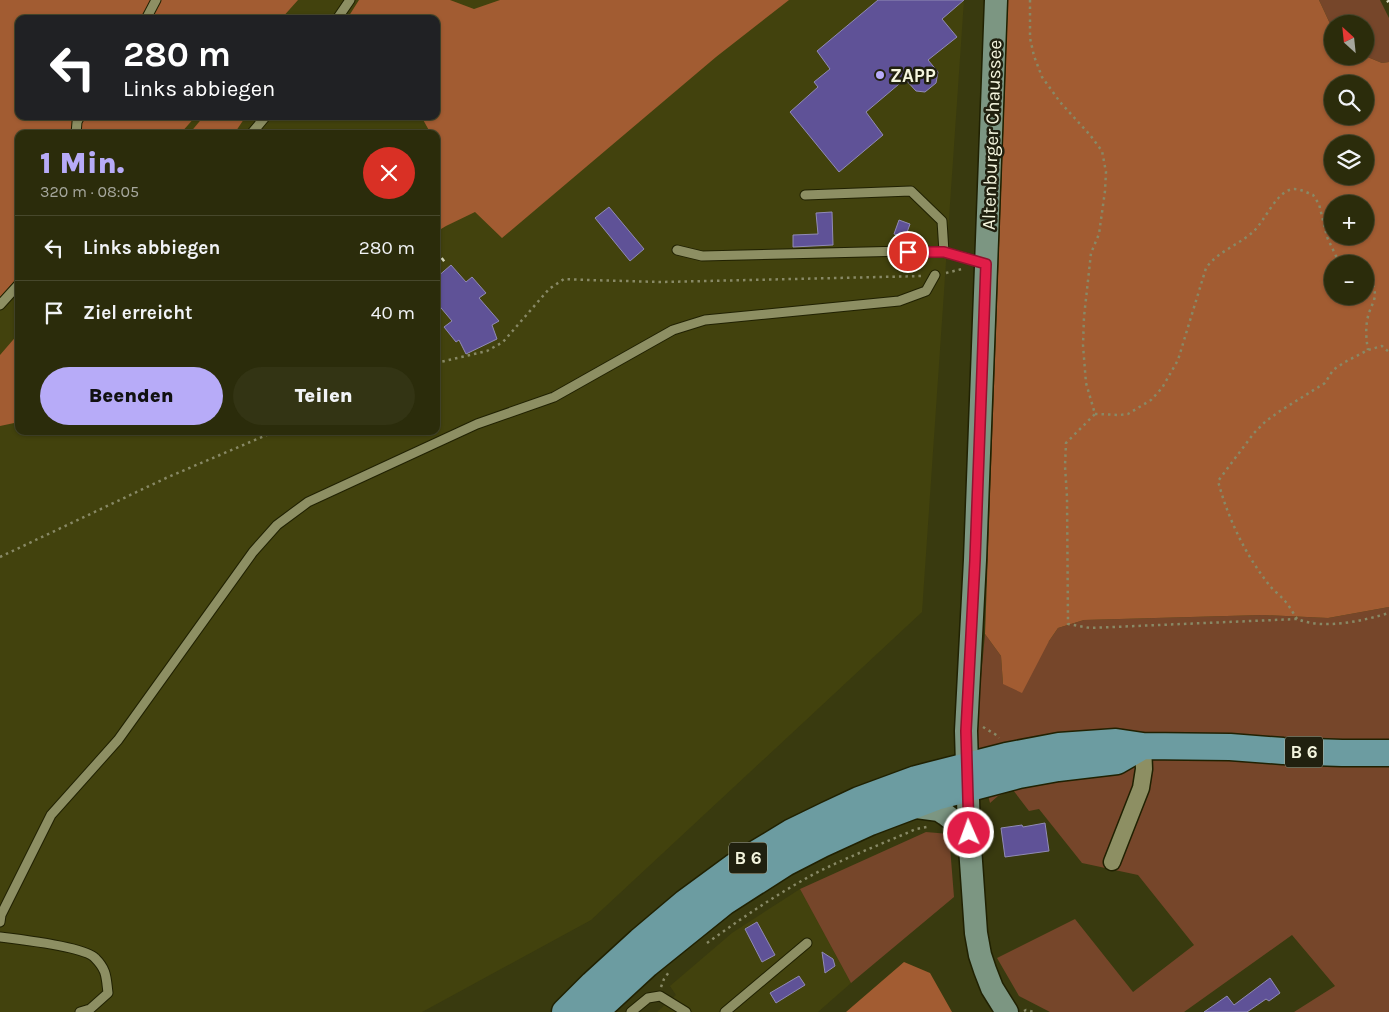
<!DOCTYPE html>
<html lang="de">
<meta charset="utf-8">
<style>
:root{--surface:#2b2c0b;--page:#333414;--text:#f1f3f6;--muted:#a6a79d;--line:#47482c;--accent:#b7abf8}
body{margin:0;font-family:Karla,sans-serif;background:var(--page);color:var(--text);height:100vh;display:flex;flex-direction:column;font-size:19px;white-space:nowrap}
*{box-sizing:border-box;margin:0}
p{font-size:16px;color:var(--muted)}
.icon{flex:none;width:28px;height:28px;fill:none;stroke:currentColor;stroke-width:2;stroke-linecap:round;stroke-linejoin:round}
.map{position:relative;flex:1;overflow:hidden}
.details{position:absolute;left:15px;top:130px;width:425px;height:305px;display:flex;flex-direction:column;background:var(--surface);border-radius:10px;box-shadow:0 1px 4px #0004,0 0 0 1px var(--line)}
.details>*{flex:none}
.banner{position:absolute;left:15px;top:15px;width:425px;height:105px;border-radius:10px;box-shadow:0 1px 4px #0004,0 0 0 1px var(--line);background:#202124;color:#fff;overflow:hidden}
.needle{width:32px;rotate:333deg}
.controls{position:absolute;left:1324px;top:15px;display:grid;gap:10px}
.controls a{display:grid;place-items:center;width:50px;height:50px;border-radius:50%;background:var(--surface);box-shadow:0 1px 4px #0004,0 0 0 1px var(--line);font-size:25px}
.pin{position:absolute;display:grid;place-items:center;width:42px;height:42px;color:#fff;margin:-21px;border:2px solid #fff;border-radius:50%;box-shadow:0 1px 5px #0007}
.me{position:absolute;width:55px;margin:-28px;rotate:358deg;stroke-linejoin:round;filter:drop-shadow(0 0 4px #0008)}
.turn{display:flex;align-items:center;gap:18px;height:105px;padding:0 25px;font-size:22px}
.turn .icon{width:65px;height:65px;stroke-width:2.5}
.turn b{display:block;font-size:35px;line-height:42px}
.round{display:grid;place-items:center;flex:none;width:52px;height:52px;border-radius:26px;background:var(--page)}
.summary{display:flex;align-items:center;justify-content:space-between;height:85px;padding:0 25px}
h1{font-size:30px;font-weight:800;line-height:38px;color:var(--accent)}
.action{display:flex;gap:10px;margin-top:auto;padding:10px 25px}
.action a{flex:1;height:58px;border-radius:30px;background:var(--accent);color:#111;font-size:20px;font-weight:800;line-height:58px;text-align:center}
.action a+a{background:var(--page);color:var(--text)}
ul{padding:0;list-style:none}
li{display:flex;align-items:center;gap:15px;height:65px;padding:0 25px;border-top:1px solid var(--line)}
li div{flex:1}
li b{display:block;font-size:19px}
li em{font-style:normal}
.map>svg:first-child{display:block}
.built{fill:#42420d;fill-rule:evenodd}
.green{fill:#76462a}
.forest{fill:#a25c32;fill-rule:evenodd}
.building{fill:#5f5297;stroke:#918bb5}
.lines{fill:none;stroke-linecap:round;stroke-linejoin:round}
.lane-casing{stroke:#202102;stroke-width:11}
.street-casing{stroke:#202102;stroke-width:19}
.secondary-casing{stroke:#202102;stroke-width:25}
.primary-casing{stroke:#202102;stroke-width:29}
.path{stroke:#888966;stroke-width:2.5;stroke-dasharray:2.5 4;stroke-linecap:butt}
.lane{stroke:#8d8f63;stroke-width:9}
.street{stroke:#8d8f63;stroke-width:16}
.secondary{stroke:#7c9682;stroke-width:22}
.primary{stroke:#6c9ca1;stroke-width:26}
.rail{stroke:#d6d7bd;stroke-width:4;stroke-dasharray:2.5 5;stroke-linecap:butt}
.route-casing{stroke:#92132f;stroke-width:12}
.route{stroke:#e11d48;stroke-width:9}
.poi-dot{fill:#b7abf8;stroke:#20200f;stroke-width:2}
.labels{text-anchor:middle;stroke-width:5;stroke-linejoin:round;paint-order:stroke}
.shield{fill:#20200f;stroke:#b5b6a1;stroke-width:1}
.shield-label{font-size:18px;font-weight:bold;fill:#f5f6df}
.poi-label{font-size:19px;font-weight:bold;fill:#f5f6df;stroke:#20200f;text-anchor:start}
.street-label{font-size:19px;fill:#f5f6df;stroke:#20200f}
</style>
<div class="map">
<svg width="1389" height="1012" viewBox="0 0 1389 1012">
<rect width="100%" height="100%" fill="#393a0f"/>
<path class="built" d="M0 0H964L922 612 591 920 422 1012H0ZM19 19H436V116H19ZM19 134H436V431H19Z
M800 889 851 983 818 1012H657L676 995 670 986 732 933Z"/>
<path class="green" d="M1319 0H1380L1389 18V62L1382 63 1365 56V24H1332V28Z
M1389 607V1012H1294L1335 986 1292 935 1184 1012H1050L1019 996 997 958 1075 919 1133 992 1194 945 1138 875 1082 863 1039 809 1029 811 1013 790 998 796 990 803 975 743 985 634 1001 656 1003 684 1049 641 1058 628 1084 620 1262 615 1328 618Z
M926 832 949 834 954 897 851 983 800 889Z"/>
<path class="forest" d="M0 0H298L281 19H19V116H196L180 134H19V276L0 297Z
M359 0H450L474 9 500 0H789L716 57 502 238 475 212 446 226 436 232V134H431L421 116H436V19H347Z
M1008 0H1319L1332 28V56H1365L1382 63 1389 62V607L1328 618 1262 615 1084 620 1058 628 1049 641 1022 693 1003 684 1001 656 985 634ZM1332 84H1365V116H1332ZM1332 144H1365V176H1332ZM1332 204H1365V236H1332ZM1332 264H1365V296H1332Z
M204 116H246L234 134H189Z
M19 333V422L0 426V355Z
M904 962 930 973 952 1012H846Z"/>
<path class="building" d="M878 0H964L942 19 957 37 928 60 938 72 936 83 925 92 916 91 905 79 866 112 883 135 839 172 790 112 818 87 814 82 830 69 817 51Z
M609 207 644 249 630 261 595 218Z
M832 212 833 245 793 247V235L818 234 816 213Z
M899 220 910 224 905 238 894 234Z
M451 265 466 282 472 277 486 293 479 298 499 321 492 325 497 339 466 354 459 340 456 342 444 327 452 321 436 302V278Z
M1045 823 1049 851 1005 857 1001 828 1022 825 1023 827Z
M757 922 775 955 762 962 745 929Z
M822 952 833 959 835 966 825 973Z
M799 976 805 985 776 1003 770 993Z
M1270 978 1280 993 1269 1001 1266 999 1247 1012H1204L1227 996 1234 1005Z"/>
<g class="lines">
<defs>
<path id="lane" d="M146 19 156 0
M337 19 350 0
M76 134 77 122 80 116
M251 134 266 116
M805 195 911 191 942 221 944 252 985 263
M677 250 702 256 907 251 944 252
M0 305 19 284
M0 922 1 915 51 815 118 740 253 552 277 525 308 502 477 424 554 397 673 330 705 320 899 301 926 291 935 275
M0 937C17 939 85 947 95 958 107 970 106 977 108 993L90 1009 80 1012
M631 1012 648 998 660 996 686 1012
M725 1012 807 943"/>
<path id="street" d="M1112 862 1141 788 1144 769 1143 746"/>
<path id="secondary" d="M996 0 975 560 966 731 969 833 976 933 980 955 985 970 992 988 1007 1012
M909 806 939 810 945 814 969 833"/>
<path id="primary" d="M565 1012 593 984 640 941 685 903 734 867 792 832 827 815 859 800 916 779 1006 756 1059 746 1116 742 1143 746 1230 747 1283 751 1342 753H1389
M595 1012 647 964 724 902 785 863 822 844 870 822 936 797 1019 775 1058 768 1117 761 1143 746"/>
</defs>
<use href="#lane" class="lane-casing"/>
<use href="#street" class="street-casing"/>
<use href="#secondary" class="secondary-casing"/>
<use href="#primary" class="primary-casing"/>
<path class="path" d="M1030 0V38L1034 56 1042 77 1060 102 1090 135 1102 151 1106 172 1105 191 1099 234 1091 253 1084 317 1083 345 1086 383 1095 414 1066 443 1065 466 1067 497 1068 624 1090 628 1297 619C1324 630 1362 621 1389 613
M1365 267C1369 275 1374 285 1375 294 1375 301 1371 306 1369 313 1365 325 1366 338 1368 350
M946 273 962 269
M436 363 487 351 503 342 549 289 564 279 587 280 662 282 923 276
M1095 414 1120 415 1128 414 1151 400 1162 388 1178 360 1206 268C1218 251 1241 244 1255 230 1265 219 1275 197 1287 191 1296 186 1305 192 1313 195L1319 204 1327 237 1336 256 1342 261 1363 264
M0 557 166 478 276 431
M1297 619C1293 613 1289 605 1284 600 1280 595 1274 591 1270 586 1246 556 1228 519 1218 481L1254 433 1266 421 1280 411 1325 383 1333 370 1345 362 1368 350 1382 346 1389 352
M983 727 998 736 999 738
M707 943C742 918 777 894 814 874 847 857 882 844 916 829L927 827
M661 987 664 979 669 972
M1024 1011 1026 1010 1034 1012"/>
<use href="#lane" class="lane"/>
<use href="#street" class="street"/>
<use href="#secondary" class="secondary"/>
<use href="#primary" class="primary"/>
<path class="rail" d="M1388 0 1389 2
M436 265 445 258"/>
</g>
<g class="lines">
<defs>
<path id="route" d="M908 252H944L986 264 975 560 966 731 969 833"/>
</defs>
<use href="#route" class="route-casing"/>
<use href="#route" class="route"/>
</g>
<circle class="poi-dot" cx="880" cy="75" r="5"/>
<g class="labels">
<g class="shield">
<rect x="1285" y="736.5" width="38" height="31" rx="4"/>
<rect x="729" y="842.5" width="38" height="31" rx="4"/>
</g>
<g class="shield-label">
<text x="1304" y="758">B 6</text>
<text x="748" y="864">B 6</text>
</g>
<g class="poi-label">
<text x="890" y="82">ZAPP</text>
</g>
<g class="street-label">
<text transform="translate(991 135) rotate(-88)" y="7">Altenburger Chaussee</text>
</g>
</g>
</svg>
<div class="controls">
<a><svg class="needle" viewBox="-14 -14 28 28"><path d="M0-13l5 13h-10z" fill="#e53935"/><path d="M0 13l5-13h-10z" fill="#a6a79d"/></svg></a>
<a><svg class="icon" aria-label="search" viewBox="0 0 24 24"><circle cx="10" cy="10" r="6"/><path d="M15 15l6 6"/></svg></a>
<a><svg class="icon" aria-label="layers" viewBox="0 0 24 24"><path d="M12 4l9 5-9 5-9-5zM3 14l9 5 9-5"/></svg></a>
<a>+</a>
<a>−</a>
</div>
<div class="pin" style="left:908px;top:252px;background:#d93025"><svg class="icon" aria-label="arrive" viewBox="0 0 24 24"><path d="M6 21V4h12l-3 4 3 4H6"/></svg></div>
<svg class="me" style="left:969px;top:833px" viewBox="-20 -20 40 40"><circle r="17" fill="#e11d48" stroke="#fff" stroke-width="3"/><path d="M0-11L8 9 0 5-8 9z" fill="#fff"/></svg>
<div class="banner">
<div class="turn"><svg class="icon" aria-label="left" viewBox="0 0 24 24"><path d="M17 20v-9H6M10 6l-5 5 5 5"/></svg><div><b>280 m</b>Links abbiegen</div></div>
</div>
<section class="details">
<div class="summary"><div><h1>1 Min.</h1><p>320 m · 08:05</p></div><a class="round" style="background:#d93025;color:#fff"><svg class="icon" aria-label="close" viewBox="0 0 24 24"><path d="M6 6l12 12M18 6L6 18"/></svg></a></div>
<ul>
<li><svg class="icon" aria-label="left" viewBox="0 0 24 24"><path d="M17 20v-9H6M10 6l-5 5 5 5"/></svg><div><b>Links abbiegen</b></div><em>280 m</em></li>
<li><svg class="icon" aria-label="arrive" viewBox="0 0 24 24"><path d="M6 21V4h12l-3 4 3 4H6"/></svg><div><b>Ziel erreicht</b></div><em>40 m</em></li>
</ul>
<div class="action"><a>Beenden</a><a>Teilen</a></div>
</section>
</div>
